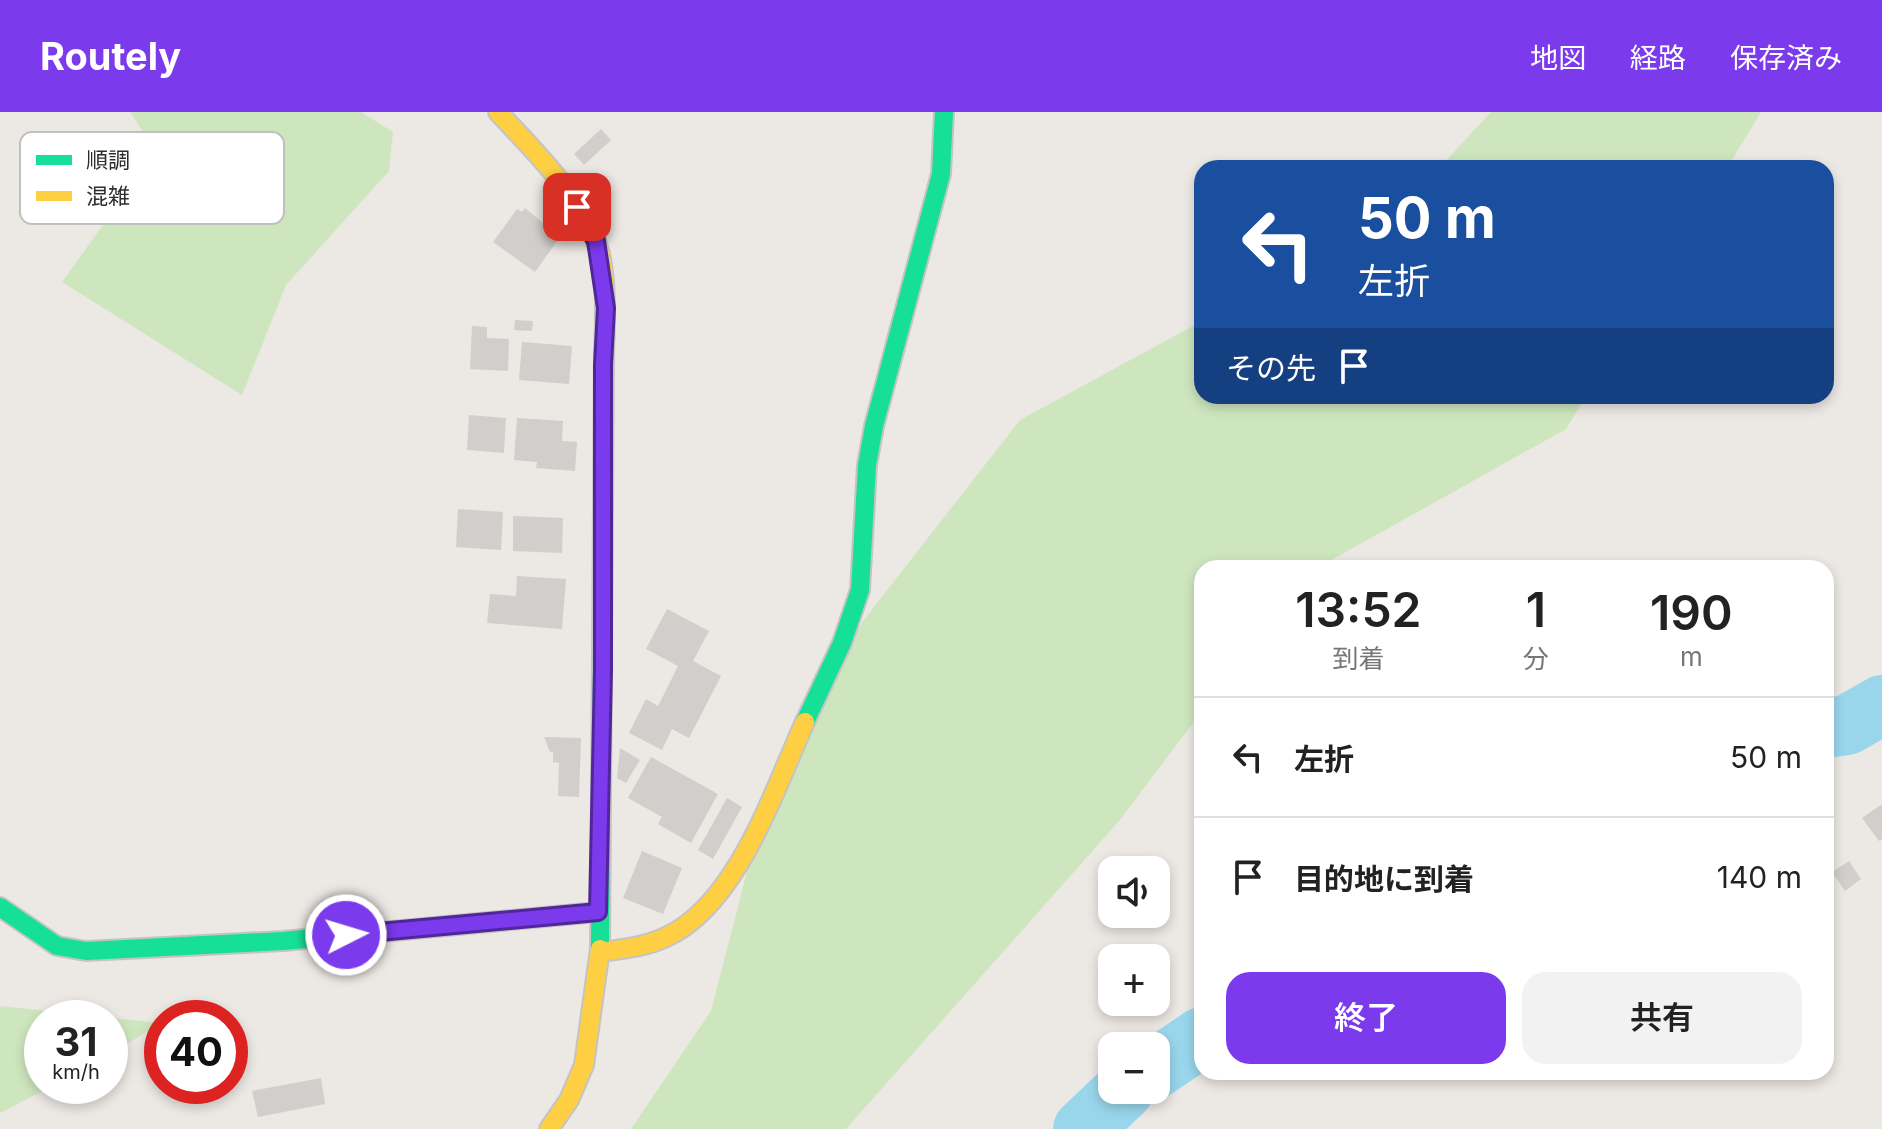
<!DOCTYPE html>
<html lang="ja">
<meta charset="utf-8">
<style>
:root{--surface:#fff;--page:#f2f2f2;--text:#222;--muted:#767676;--line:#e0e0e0;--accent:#7c3aed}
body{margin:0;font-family:Inter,"Noto Sans JP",sans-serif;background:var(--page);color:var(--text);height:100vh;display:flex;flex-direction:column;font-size:30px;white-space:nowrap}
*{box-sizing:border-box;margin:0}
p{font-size:26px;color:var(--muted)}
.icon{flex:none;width:44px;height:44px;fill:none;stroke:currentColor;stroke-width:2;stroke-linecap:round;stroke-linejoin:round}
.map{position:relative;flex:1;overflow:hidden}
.panel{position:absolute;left:1194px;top:448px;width:640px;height:520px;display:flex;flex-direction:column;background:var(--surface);border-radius:24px;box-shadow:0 4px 12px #0003}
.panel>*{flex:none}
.banner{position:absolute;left:1194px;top:48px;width:640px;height:244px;border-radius:24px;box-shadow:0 4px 12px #0003;background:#1a4fa0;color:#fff;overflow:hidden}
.fabs{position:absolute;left:1098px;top:744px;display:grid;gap:16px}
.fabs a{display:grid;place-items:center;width:72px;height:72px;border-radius:16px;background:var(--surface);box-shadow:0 4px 12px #0003;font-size:40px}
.speed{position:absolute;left:24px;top:888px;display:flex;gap:16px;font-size:40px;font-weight:700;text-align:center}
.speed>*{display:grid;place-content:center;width:104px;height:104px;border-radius:50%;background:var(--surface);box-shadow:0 4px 12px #0003;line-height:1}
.speed small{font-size:20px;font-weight:400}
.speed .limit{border:12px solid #d22;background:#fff;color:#111}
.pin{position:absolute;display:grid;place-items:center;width:68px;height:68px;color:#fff;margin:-34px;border-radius:16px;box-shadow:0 4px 12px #0006}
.me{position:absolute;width:88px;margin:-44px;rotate:85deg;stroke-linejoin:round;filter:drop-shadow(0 0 6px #0008)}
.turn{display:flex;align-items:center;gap:28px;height:168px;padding:0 32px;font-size:36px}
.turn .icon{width:104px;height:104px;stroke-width:2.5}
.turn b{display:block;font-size:56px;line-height:68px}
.then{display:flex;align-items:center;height:76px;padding:0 32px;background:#0003;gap:16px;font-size:30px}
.eta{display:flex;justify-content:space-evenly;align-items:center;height:136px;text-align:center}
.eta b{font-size:48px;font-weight:600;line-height:56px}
.action{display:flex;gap:16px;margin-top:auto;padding:16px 32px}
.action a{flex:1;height:92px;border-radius:24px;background:var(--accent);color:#fff;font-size:32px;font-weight:600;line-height:92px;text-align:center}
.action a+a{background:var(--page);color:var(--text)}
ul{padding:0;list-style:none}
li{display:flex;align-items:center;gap:24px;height:120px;padding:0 32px;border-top:2px solid var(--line)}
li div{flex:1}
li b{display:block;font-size:30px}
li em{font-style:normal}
header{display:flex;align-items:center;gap:48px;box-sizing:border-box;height:112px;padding:0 40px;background:var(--accent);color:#fff}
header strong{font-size:38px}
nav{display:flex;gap:44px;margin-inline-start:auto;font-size:28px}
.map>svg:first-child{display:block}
.green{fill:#cee6be}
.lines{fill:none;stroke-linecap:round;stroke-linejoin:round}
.river{stroke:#99d6ec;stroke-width:60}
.building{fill:#d1cecb}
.fast-casing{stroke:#c5c4c5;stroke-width:22}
.slow-casing{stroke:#c5c4c5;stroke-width:22}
.fast{stroke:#16e098;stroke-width:18}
.slow{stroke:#ffcf43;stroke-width:18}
.route-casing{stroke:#51269a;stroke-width:20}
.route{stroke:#7c3aed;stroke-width:14}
.key{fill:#fff;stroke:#c0c0c0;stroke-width:2}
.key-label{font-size:22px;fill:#2e2e2e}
</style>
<header>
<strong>Routely</strong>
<nav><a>地図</a><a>経路</a><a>保存済み</a></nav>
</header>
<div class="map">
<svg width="1882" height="1017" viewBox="0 0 1882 1017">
<rect width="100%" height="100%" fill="#ece8e4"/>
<path class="green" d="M130 0H361L393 20 389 59 286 173 242 283 62 170 125 82 143 20Z
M1491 0H1761L1727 56H1439Z
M1202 209V284H1586L1566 317 1317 456H1202V599L1119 709 846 1017H631L711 899 765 690 863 509 1020 308Z
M0 894 161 911 110 942V906H42V974H52L0 1001Z"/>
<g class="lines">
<path class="river" d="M1826 616 1847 613 1882 593
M1156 956 1202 925
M1083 1017 1124 978"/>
</g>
<path class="building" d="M601 17 611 28 584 53 574 42Z
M525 96 560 125 535 160 493 130 517 97 522 100Z
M515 208 533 209 532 219 514 218Z
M472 214 487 215V226L509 227 508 259 470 257Z
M522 230 572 234 569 272 519 268Z
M469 303 506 306 504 341 467 338Z
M517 306 563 309 562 329 577 330 575 359 536 356 537 350 514 348Z
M458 397 503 400 501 438 456 435Z
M513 404 563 406 562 441 513 439Z
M517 464 566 467 562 517 487 511 490 482 516 484Z
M667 497 709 519 693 549 721 564 689 626 672 617 662 638 629 621 646 587 658 594 678 554 646 537Z
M544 625 581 626 579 685 558 684 559 651 553 650V640H550Z
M620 636 640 648 626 671 617 666Z
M651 645 718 682 691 731 658 712 662 705 628 686Z
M727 686 742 695 713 747 698 738Z
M1882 692V727L1879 729 1862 706Z
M642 739 682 756 663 802 623 786Z
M1849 749 1861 767 1845 779 1832 760Z
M321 966 325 992 258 1005 252 979Z"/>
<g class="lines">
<defs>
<path id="fast" d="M805 610 842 531 860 478 867 353 874 314 941 62 944 0
M0 795 57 834 86 839 283 829 598 800
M600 837 604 243"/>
<path id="slow" d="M498 0C534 39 574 77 595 127 608 157 605 211 604 243
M600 840C623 837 645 835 666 825 737 793 774 678 805 610
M549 1017 569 988 584 953 600 837"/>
</defs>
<use href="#fast" class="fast-casing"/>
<use href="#slow" class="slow-casing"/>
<use href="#fast" class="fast"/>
<use href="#slow" class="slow"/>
</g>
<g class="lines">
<defs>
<path id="route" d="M346 823 598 800 603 558V253L606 196 596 129 577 95"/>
</defs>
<use href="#route" class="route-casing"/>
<use href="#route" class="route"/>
</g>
<rect x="20" y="20" width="264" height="92" rx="12" class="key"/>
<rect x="36" y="43" width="36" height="10" fill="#16e098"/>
<rect x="36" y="79" width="36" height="10" fill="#ffcf43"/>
<g class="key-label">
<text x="86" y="56">順調</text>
<text x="86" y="92">混雑</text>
</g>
</svg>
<div class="fabs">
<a><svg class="icon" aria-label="sound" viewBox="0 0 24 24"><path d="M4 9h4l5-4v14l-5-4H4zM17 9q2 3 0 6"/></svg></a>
<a>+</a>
<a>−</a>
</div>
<div class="speed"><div>31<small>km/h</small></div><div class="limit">40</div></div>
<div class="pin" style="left:577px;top:95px;background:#d93025"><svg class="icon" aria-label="arrive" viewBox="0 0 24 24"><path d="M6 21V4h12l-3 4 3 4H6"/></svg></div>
<svg class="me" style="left:346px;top:823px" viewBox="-20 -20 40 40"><circle r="17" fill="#7c3aed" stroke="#fff" stroke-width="3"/><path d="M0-11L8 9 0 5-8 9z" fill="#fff"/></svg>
<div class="banner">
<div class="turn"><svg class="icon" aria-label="left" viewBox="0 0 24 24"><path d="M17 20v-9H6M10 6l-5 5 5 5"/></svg><div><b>50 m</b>左折</div></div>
<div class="then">その先<svg class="icon" aria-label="arrive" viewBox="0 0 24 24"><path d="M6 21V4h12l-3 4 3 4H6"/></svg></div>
</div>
<section class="panel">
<div class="eta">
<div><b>13:52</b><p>到着</p></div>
<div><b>1</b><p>分</p></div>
<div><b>190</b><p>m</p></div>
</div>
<ul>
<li><svg class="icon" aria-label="left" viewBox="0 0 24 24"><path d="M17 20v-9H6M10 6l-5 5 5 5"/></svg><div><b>左折</b></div><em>50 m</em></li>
<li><svg class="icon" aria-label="arrive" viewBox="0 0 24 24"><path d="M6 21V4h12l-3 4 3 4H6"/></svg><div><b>目的地に到着</b></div><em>140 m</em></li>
</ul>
<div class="action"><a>終了</a><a>共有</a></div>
</section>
</div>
